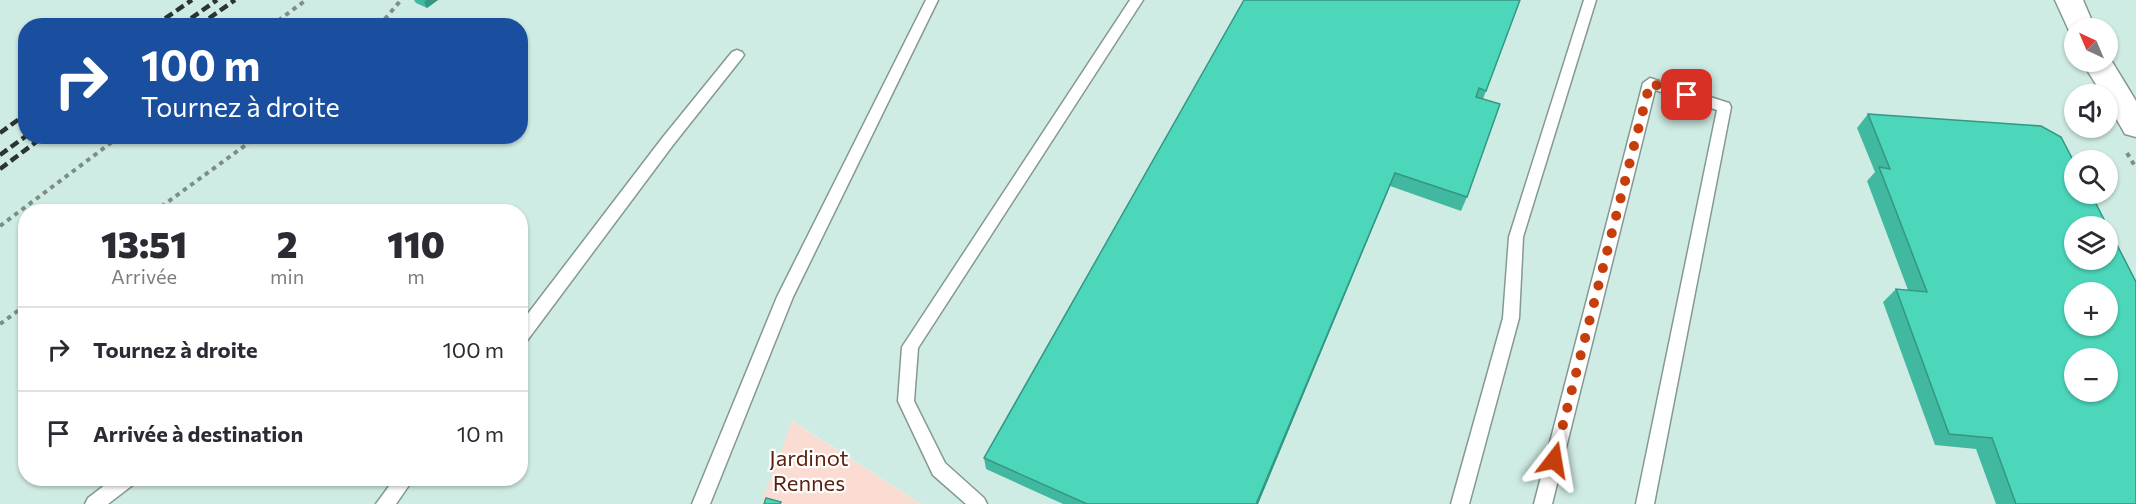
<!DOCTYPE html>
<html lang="fr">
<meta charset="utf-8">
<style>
:root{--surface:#fff;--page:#f2f2f3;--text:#2b2b33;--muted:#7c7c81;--line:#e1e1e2}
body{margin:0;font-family:Commissioner,sans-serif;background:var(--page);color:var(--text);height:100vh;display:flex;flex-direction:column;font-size:22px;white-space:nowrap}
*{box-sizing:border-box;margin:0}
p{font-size:20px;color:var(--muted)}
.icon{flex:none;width:33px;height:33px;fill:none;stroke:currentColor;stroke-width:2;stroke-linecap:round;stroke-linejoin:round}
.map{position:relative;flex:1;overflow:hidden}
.sheet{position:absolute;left:18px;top:204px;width:510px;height:282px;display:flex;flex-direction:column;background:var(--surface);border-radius:24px;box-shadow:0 2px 4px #0004}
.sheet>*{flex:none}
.banner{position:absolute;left:18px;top:18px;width:510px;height:126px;border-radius:24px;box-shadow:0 2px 4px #0004;background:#1a4fa0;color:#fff;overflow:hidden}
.needle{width:39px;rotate:316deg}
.controls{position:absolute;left:2064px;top:18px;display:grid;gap:12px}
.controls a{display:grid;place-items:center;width:54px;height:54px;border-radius:50%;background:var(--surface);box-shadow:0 2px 4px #0004;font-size:30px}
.pin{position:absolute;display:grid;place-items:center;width:51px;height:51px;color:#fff;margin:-26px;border-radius:12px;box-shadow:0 3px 9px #0006}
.me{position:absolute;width:66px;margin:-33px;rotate:14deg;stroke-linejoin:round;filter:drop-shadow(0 0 4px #0008)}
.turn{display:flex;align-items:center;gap:21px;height:126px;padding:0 24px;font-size:27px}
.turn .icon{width:78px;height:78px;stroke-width:2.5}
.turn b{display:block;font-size:42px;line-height:51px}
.eta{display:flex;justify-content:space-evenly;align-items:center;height:102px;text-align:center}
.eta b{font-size:36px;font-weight:800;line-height:42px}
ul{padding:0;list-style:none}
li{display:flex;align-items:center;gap:18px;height:84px;padding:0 24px;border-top:2px solid var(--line)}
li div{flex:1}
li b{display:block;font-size:22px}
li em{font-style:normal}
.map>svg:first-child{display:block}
.built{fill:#cfece4;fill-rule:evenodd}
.green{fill:#fadcd3}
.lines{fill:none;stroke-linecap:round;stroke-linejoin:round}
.service-casing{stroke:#859892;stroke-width:3}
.tertiary-casing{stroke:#859892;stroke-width:3}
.path{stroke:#7f8d89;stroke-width:4;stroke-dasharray:4.5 4.5;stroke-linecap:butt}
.service{fill:#fff;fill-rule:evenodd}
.tertiary{fill:#fff;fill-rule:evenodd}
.rail{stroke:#2b3431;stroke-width:4.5;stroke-dasharray:9 4.5;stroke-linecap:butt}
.wall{fill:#41b9a1}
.shaded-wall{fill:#359683}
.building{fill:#4cd7bb;stroke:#359683;stroke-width:1.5;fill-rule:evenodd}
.route{stroke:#c53e0c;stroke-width:10;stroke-dasharray:0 18}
.labels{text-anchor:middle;stroke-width:4.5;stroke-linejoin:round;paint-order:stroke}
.park-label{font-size:22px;fill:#5d210f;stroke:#fff}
</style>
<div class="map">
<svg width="2136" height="504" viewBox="0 0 2136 504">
<rect width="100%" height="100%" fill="#e2f7f1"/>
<path class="built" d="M0 0H2136V504H921L793 421 761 504H0ZM26 26H520V136H26ZM2074 28H2108V62H2074ZM2074 94H2108V128H2074ZM2074 160H2108V194H2074ZM26 212H520V478H26ZM2074 226H2108V260H2074ZM2074 292H2108V326H2074ZM2074 358H2108V392H2074Z"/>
<path class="green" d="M792 421 921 504H761Z"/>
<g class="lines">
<defs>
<path id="service" d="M926 0H938L793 297 710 504H692L777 297Z
M1130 0H1143L918 348 914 401 945 463 984 498 987 504H966L933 475 898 401 902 347Z
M1584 0H1596L1523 237 1519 318 1469 504H1451L1503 318 1509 237Z
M737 50 742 52 744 55 742 58 673 145 526 342 520 344V324L663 137 732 52Z
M1650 78 1729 103 1731 107 1654 504H1636L1717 110 1655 90 1552 504H1534L1643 83Z
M114 478H136L134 484 108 504H85L88 498Z
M395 478H414L396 504H376Z"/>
<path id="tertiary" d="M2055 0H2083L2095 28H2074V36L2071 35Z
M2108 55 2136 101V137L2125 134 2108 104V94H2102L2082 62H2108Z"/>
</defs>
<use href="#service" class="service-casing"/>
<use href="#tertiary" class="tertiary-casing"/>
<path class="path" d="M271 26 306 0
M379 26 401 0
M2127 153 2136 168
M154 212 258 136
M0 226 120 136
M0 324 26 305"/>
<use href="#service" class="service"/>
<use href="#tertiary" class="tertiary"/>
<path class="rail" d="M154 26 192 0
M180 26 217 0
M198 26 235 0
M0 133 26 114
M0 155 26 136
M0 169 44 136"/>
</g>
<path class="wall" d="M414 0H438L427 8 416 3Z
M1520 0 1483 99 1467 197 1461 211 1390 186 1258 504H1063L986 469 984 458Z
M1868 114 2136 504H1996L1976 449 1935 445 1883 302 1896 289 1908 290 1867 181 1875 172 1857 128Z"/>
<path class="shaded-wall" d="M427 0H438L427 8 424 2Z
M1395 173 1390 186 1258 504H1256Z"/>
<path class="building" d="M1244 0H1520L1486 91 1479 88 1476 97 1500 104 1467 197 1395 173 1256 504H1087L984 458Z
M1868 114 2041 126 2061 137 2074 162V194H2091L2136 282V504H2016L1992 438 1949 434 1896 289 1927 292 1879 167 1890 169ZM2074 226H2108V260H2074ZM2074 292H2108V326H2074ZM2074 358H2108V392H2074Z
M766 498 781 502 780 504H764Z"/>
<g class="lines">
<path class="route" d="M1554 460 1650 83 1687 95"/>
</g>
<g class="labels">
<g class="park-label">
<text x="809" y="466">Jardinot<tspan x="809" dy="25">Rennes</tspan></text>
</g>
</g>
</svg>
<div class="controls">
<a><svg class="needle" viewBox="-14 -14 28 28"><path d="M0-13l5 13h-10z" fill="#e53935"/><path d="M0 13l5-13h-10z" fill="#7c7c81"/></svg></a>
<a><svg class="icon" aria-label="sound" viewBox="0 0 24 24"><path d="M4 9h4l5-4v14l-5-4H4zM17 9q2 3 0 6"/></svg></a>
<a><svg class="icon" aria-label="search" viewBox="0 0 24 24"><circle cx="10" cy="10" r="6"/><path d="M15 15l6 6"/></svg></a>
<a><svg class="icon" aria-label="layers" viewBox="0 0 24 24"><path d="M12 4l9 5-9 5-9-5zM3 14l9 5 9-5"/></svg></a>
<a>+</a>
<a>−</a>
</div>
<div class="pin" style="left:1687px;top:95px;background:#d93025"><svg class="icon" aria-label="arrive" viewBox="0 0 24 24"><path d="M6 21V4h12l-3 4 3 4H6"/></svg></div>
<svg class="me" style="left:1554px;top:460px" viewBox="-20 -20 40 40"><path d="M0-17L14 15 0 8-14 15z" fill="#c53e0c" stroke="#fff" stroke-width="4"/></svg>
<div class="banner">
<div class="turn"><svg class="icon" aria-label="right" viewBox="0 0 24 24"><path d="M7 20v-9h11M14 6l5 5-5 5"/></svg><div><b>100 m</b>Tournez à droite</div></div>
</div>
<section class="sheet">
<div class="eta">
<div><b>13:51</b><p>Arrivée</p></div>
<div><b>2</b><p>min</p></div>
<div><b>110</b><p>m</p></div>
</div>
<ul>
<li><svg class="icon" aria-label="right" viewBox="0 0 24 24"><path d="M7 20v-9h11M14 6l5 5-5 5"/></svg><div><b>Tournez à droite</b></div><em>100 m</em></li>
<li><svg class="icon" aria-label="arrive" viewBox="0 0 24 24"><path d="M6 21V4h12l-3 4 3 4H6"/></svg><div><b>Arrivée à destination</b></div><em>10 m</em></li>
</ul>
</section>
</div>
